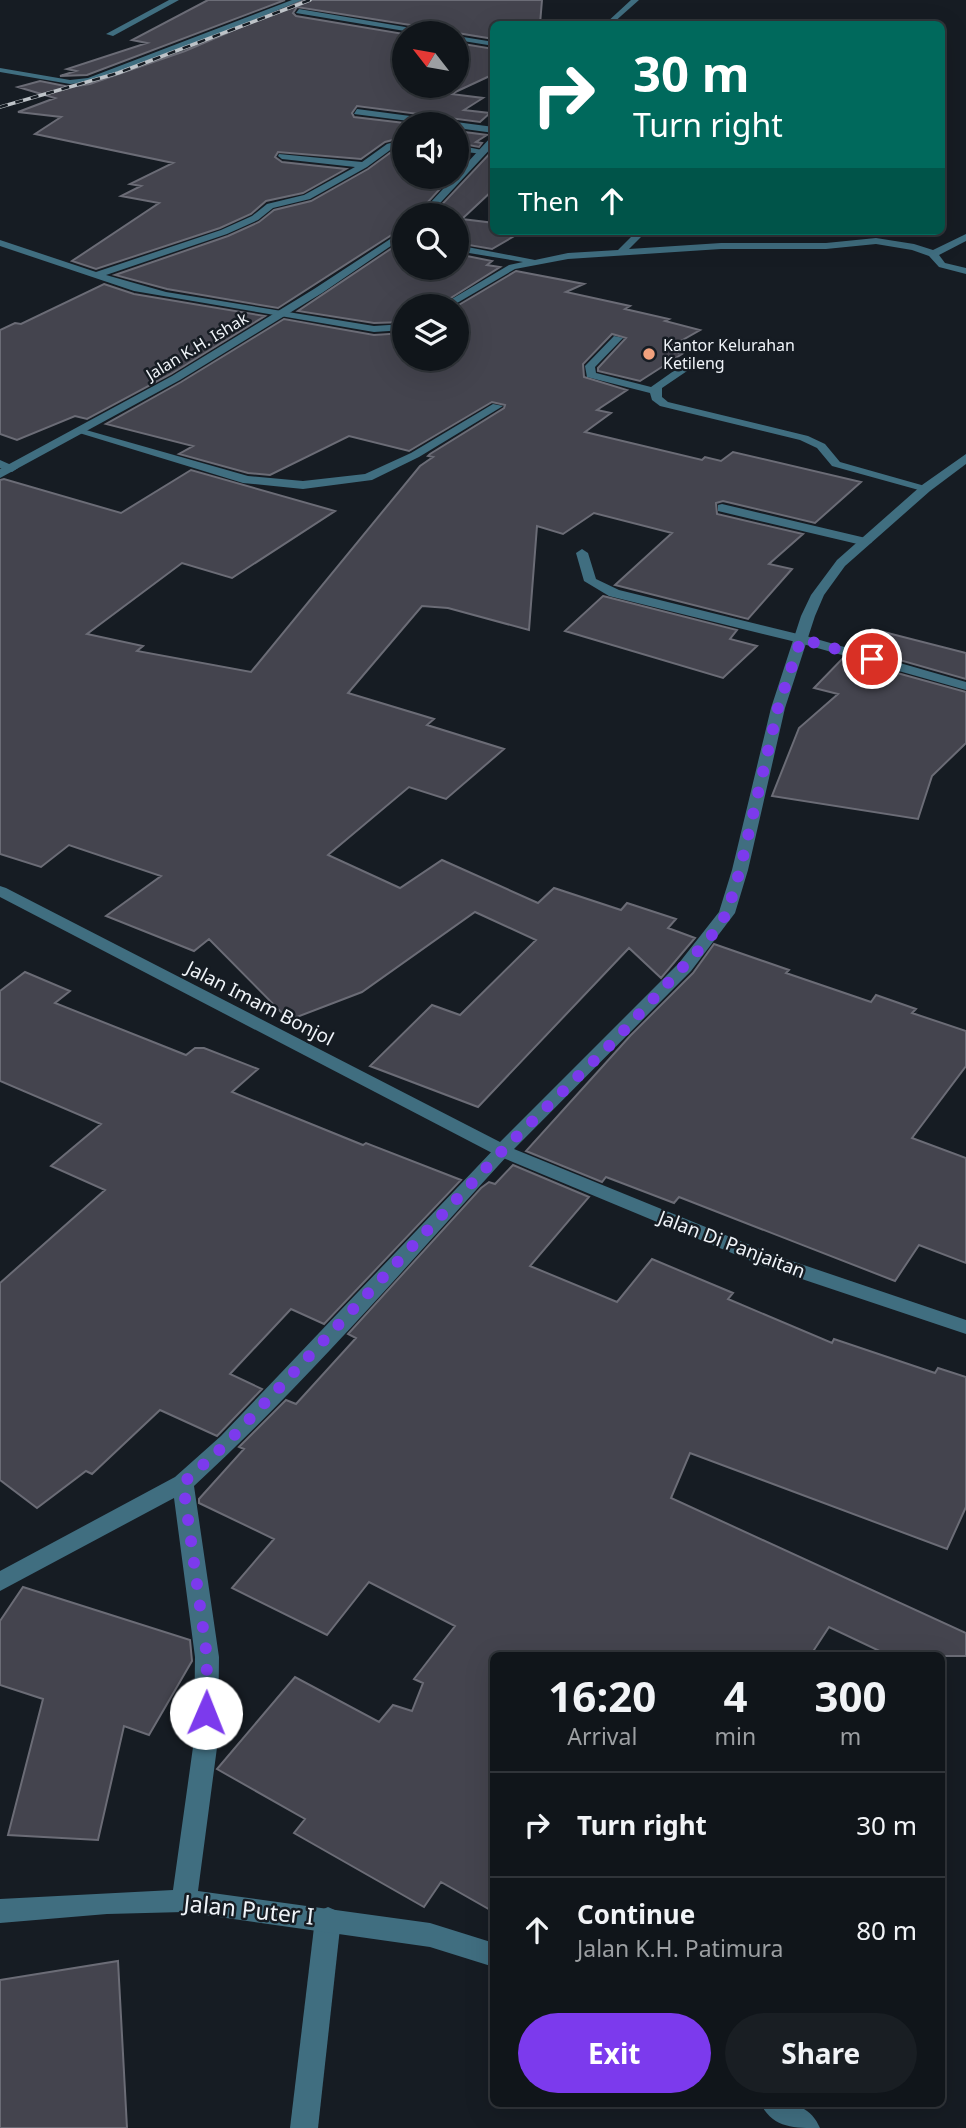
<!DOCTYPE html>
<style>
:root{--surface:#10151a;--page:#191e23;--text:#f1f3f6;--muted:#9c9fa2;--line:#303439;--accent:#7c3aed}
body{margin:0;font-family:"Noto Sans",sans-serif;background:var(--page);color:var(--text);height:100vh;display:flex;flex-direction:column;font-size:26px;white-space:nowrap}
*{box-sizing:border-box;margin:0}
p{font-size:23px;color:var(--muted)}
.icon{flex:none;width:38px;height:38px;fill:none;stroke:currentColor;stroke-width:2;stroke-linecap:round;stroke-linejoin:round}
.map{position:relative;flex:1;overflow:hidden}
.panel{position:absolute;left:490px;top:1652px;width:455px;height:455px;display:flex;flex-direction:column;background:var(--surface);border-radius:10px;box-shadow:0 7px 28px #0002,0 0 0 2px var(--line)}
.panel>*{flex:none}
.hud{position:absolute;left:490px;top:21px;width:455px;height:214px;border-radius:10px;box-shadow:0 7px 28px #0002,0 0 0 2px var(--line);background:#00695c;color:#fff;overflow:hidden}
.needle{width:46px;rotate:301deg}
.controls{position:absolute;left:392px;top:21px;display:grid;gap:14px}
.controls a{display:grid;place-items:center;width:77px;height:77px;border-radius:50%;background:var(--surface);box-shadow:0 7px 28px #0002,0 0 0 2px var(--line);font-size:35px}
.pin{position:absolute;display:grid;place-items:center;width:60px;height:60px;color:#fff;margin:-30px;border:4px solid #fff;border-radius:50%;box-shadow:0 2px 7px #0007}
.me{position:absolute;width:77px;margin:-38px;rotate:1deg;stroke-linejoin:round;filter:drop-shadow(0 0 5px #0008)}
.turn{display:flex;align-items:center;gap:24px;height:147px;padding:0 28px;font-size:32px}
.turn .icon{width:91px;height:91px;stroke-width:2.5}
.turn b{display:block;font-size:49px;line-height:60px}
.then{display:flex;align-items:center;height:66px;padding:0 28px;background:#0003;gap:14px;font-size:26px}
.eta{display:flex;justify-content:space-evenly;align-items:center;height:119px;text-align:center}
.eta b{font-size:42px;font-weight:700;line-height:49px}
.action{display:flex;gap:14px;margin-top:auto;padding:14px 28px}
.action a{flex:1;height:80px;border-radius:42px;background:var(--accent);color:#fff;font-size:28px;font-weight:700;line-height:80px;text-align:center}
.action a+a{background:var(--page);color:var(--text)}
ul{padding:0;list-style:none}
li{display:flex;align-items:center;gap:21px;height:105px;padding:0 28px;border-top:2px solid var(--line)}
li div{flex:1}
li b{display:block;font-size:26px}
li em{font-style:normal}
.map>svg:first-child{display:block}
.building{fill:#44444e;stroke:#6b6c76;stroke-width:2}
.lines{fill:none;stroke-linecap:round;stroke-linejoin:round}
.service{fill:#406e80;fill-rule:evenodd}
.minor{fill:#406e80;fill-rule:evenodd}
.tertiary{fill:#406e80;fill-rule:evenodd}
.rail-casing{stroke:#bec3c8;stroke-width:3.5}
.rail{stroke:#161c23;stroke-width:2.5;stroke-dasharray:8;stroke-linecap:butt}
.route{stroke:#7c3aed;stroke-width:12;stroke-dasharray:0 21.6}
.poi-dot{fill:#f1a17d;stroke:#161c23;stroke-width:2.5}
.labels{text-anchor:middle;stroke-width:5;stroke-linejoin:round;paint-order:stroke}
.far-poi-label{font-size:16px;fill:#f0f4f9;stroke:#161c23;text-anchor:start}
.far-street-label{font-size:16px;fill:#f0f4f9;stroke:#161c23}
.street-label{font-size:19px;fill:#f0f4f9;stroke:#161c23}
.near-street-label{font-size:23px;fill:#f0f4f9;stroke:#161c23}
</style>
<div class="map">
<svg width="966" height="2128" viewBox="0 0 966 2128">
<rect width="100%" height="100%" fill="#161c23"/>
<path class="building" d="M208 0H285L87 75 60 76 76 71 67 69 147 43 132 40Z
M304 0H542L540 24H494V39L457 33H435L429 28 297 7 293 13 296 16 404 34V86H457V43L494 49V74L451 94 483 98 464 110 490 113 480 122 357 106 352 113 354 117 413 124H404V137L385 142 361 159 278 152 275 157 282 162 346 169 303 193 266 201 251 214 220 228 96 269 72 261 159 203 121 196 141 186 130 184 173 163 35 134 61 117 18 112 55 98 18 87 40 81 70 87 90 84 185 51Z
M457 131 487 135 476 142 482 143 479 147 457 143Z
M404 148V177H451L416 215H404V227L278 308 167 289 115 275 228 236 259 222 274 210 311 201 368 169 394 150Z
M494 149V189L462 219 494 223V231H523L492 249 457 243V215H432Z
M404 240V268H457V254L492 261 487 265 500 267 438 306H404V322L374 323 298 311Z
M516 271 584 284 566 292 630 306 625 309 669 319 665 321 700 330 665 350 682 354 640 381 598 371V368L626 338 612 334 583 364 584 377 627 390 597 410 611 413 585 432 702 460 705 457 721 461 733 452 861 482 815 523 723 501 716 503 717 514 803 534 769 564 792 569 748 619 615 585 672 533 594 513 563 534 537 526 529 630 448 608 422 606 348 693 434 719 427 725 504 749 446 799 409 787 328 855 400 888 442 860 538 903 554 888 621 910 627 903 676 919 668 928 695 938 661 978 629 948 478 1107 370 1066 432 1005 460 1015 536 940 475 912 362 992 289 1020 209 939 194 951 106 916 161 876 69 845 41 867 0 854V480L4 479 121 513 191 470 335 511 232 578 182 563 87 634 143 646 137 651 251 672 420 466 433 457 428 456 430 454 504 408 505 405 492 402 409 451 349 436 270 475 248 473 179 454 193 446 106 424 181 382 284 319 374 335 404 333V359H457V306Z
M104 284 134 294 265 316 171 374 87 419 75 416 17 440 0 434V330L15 323 21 324Z
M603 596 737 630 730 639 757 646 723 678 565 631Z
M872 629 966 653V679L854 647Z
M843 658 966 692V743L932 776 918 819 772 796 799 728 838 694 814 688Z
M714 944 789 970 786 973 871 1002 876 995 916 1009 912 1013 966 1031V1066L912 1138 966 1158V1263L919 1245 895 1281 679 1197 674 1203 606 1177 602 1182 526 1151 630 1036 693 973Z
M25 972 70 991 55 1003 186 1055 195 1048H204L258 1069 232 1092 363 1145 366 1143 461 1180 324 1324 291 1309 230 1374 262 1389 217 1436 160 1410 92 1474 86 1471 37 1508 0 1480V1283L105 1190 51 1166 101 1124 0 1081V991Z
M513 1165 589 1197 530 1266 617 1302 652 1259 733 1293 728 1299 832 1343 834 1339 935 1373 938 1368 966 1377V1507L947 1549 690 1453 671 1498 966 1633V1656H890L829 1627 810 1656H494V1912L441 1882 424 1907 294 1833 305 1819 217 1769 295 1677 379 1722 393 1705 412 1711 423 1683 414 1679 455 1626 369 1582 327 1635 232 1588 274 1539 199 1503V1499L244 1449 239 1447 286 1400 296 1404 356 1338 348 1334 481 1188 489 1182 495 1184Z
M23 1587 190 1640 192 1661 149 1735 124 1726 98 1840 8 1835 43 1699 0 1685V1621Z
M118 1961 127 2128H0V1980Z"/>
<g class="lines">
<path class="service" d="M328 1907 337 1911 341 1919 318 2128H290L315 1919 319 1911Z"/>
<path class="minor" d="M169 0H179L113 36 106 34Z
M292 0H302L184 49 89 82 70 84 0 72V68L70 80 88 78Z
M299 9 429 31 433 33H417L296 13Z
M457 36 494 42V46L457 40Z
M357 109 494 127V133L457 128V124H432L354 114Z
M404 139V145L393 148 367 167 310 199 273 208 258 220 227 234 106 275 166 292 374 326 404 324V330L374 332 134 291 0 246V240L96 272 221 230 252 216 267 204 304 195 355 167 282 159 278 156 279 154 362 162 387 144Z
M457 145 487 151 483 154 457 151Z
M637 231H647L629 249 721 243H826L876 238 914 244 933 250 966 234V241L939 255 945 263 966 268V274L939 267 929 256 912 250 876 244 826 249H721L568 259 515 269 452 306H440L509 265 523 262 457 251V245L535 260 568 253 618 250Z
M614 336 623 338 595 367 596 373 651 387 685 363H693V367L662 388V397L668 402 808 436 825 444 840 462 932 488 926 492 832 466 817 448 800 440 660 406 652 400 650 393 587 377 585 366Z
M493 404 503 406 419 457 372 480 303 489 243 483 76 432 86 430 248 476 303 481 365 474 411 453Z
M0 460 18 468 12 472 0 468Z
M722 504 870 539 872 542 866 546 718 511V505Z
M582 549 588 553 596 579 619 590 806 636 966 682V690L796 642 609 596 584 581 576 553Z
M502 1145 508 1147 511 1151 508 1155C406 1266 306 1383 194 1486L219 1657 218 1740 198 1891 430 1923 494 1943V1967L430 1947 184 1912 107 1914 0 1923V1899L173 1890 194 1740 195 1657 174 1498 0 1591V1571L175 1477 221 1436 496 1147Z
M761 2104C786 2102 809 2102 820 2128 794 2128 773 2128 761 2104Z"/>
<path class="tertiary" d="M631 0H639L612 24H605Z
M491 137H494V145L429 215H419Z
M404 230V237L322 293 180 380 0 478V469L172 376 314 289Z
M966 454V464L930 491 845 566 824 595 815 616 785 708 748 870 735 913 691 971 514 1149 777 1256 966 1320V1334L763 1266 496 1155 0 897V886L6 888 500 1142 679 963 719 912 732 870 771 708 801 616 811 595 837 560 922 485Z"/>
<defs>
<path id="rail" d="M0 107 118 73 310 0"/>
</defs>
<use href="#rail" class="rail-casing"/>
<use href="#rail" class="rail"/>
</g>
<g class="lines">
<path class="route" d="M206 1713 207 1657 183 1483 228 1442 502 1151 614 1041 709 939 727 913 740 870 778 708 801 639 872 659"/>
</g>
<circle class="poi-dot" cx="649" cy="354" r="7"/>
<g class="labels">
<g class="far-poi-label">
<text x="663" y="351">Kantor Kelurahan<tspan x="663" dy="18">Ketileng</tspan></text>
</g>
<g class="far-street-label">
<text transform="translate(197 346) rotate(-31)" y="6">Jalan K.H. Ishak</text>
</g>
<g class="street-label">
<text transform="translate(260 1003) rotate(27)" y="7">Jalan Imam Bonjol</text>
<text transform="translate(732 1244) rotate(21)" y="7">Jalan Di Panjaitan</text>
</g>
<g class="near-street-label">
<text transform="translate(249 1910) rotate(6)" y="8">Jalan Puter I</text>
</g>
</g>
</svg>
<div class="controls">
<a><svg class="needle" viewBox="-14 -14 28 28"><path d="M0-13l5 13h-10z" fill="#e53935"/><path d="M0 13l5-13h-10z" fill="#9c9fa2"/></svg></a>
<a><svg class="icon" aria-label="sound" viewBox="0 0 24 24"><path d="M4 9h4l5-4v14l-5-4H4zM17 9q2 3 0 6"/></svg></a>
<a><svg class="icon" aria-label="search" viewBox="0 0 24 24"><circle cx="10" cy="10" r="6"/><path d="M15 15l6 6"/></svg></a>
<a><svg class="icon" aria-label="layers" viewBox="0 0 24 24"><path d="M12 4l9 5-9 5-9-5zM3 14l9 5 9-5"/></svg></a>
</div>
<div class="pin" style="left:872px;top:659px;background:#d93025"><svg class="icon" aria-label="arrive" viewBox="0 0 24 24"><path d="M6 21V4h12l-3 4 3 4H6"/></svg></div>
<svg class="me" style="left:206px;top:1713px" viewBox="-20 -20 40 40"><circle r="19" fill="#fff"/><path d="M0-13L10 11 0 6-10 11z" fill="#7c3aed"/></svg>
<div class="hud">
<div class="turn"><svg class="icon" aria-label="right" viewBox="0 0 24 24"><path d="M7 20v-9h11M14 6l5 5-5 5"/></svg><div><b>30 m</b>Turn right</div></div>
<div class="then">Then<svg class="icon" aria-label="ahead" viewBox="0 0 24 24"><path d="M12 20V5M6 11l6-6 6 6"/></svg></div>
</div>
<section class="panel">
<div class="eta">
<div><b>16:20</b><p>Arrival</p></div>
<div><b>4</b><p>min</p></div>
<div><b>300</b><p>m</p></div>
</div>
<ul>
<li><svg class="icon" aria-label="right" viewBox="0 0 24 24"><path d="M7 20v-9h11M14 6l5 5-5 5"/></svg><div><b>Turn right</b></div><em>30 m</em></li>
<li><svg class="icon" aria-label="ahead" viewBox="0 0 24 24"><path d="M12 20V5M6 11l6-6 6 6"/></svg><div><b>Continue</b><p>Jalan K.H. Patimura</p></div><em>80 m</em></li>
</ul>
<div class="action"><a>Exit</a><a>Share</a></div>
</section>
</div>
